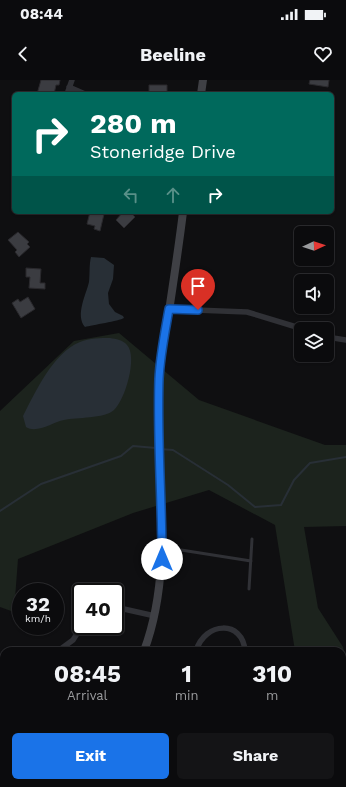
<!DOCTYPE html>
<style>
:root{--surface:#0b0b0d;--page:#141416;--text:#f1f3f6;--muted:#9a9b9d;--line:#2b2b2e;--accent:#1a73e8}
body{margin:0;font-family:"Work Sans",sans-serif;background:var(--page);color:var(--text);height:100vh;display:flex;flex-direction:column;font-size:15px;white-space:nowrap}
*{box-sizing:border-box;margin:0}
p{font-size:13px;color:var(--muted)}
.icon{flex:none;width:22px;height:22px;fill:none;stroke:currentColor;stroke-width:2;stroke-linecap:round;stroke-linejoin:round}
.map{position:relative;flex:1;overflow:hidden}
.sheet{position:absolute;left:0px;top:567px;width:346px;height:140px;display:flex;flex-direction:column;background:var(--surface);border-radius:12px 12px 0 0;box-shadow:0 1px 3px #0004,0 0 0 1px var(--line)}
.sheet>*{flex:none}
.banner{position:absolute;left:12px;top:12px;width:322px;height:122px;border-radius:6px;box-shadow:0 1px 3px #0004,0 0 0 1px var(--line);background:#00695c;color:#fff;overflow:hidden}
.needle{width:26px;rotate:87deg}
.tools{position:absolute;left:294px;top:146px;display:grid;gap:8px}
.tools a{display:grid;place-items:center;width:40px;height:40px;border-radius:6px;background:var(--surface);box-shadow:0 1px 3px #0004,0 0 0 1px var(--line);font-size:20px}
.speed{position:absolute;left:12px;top:503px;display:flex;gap:8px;font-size:20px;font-weight:700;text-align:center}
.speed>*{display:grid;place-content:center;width:52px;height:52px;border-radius:50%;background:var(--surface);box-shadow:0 1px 3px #0004,0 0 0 1px var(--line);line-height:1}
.speed small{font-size:10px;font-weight:400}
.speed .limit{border:2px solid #111;border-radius:6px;background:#fff;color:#111}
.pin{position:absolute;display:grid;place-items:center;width:34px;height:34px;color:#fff;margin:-41px -17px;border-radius:50% 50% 50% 0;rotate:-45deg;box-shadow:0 0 4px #0007}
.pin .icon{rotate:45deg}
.me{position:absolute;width:44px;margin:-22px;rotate:0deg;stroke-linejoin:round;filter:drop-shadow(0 0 3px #0008)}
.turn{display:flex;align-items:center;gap:14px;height:84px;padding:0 12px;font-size:18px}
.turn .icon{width:52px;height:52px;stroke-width:2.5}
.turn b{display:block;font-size:28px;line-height:34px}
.lanes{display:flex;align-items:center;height:38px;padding:0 12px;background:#0003;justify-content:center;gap:20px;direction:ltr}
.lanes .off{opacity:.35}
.eta{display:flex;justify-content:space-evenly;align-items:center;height:68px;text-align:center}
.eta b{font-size:24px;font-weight:700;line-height:28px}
.button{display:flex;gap:8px;margin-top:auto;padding:8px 12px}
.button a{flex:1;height:46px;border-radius:6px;background:var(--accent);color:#fff;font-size:16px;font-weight:700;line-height:46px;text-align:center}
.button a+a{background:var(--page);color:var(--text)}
.status{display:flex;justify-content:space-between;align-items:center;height:28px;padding:0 20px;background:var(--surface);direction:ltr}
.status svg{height:11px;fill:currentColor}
header{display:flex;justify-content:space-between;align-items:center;height:52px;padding:0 12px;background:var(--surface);font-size:18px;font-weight:700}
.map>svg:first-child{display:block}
.green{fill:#1c231d}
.water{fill:#282f36}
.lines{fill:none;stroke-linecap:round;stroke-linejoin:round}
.stream{stroke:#282f36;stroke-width:2}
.building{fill:#3b3c41;stroke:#2a292d}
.lane{stroke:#303136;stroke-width:3}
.street{stroke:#303136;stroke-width:5.5}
.secondary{stroke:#3f4045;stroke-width:8}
.route-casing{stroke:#114b97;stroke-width:10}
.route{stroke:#1a73e8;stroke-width:7}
</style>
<div class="status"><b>08:44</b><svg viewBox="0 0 49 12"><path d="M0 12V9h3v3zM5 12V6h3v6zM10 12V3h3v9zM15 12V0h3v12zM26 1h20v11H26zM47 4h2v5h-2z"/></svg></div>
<header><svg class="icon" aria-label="back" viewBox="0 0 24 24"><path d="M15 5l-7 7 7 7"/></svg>Beeline<svg class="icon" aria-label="heart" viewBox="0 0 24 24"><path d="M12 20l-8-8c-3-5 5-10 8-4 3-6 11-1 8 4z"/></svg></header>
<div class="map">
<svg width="346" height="707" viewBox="0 0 346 707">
<rect width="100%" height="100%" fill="#0f0f11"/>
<path class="green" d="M119 253 199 320 325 365H346V446L304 447 318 528 343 567 346 580V707H329L321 703H342V571H295L275 445 209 410 133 433 18 479 14 532 0 527V331L74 261Z"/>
<path class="water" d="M91 177 104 178 114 185 113 199 108 213 109 224 115 232 123 236 124 238C119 241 92 245 85 247 75 235 86 215 89 202 90 193 89 185 91 177Z
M110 258C116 259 123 260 127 265 138 277 125 320 114 330 104 339 77 337 64 340 53 342 37 354 26 347L23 336C36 311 53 273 80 262 89 258 101 258 110 258Z"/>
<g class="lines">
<path class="stream" d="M160 369 173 370 228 405 255 427 281 425 294 400 310 383 346 377
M0 431 41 404 121 376 133 366 156 368"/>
</g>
<path class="building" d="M41 0H60L59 5H56L54 14H37Z
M310 0H329L328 7 309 4Z
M149 5H167V14L149 12Z
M90 132 104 134 100 151 94 149 95 146 87 144Z
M123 132H130L135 137 124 148 116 140Z
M18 152 29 162 27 164 30 167 19 177 15 172 17 170 8 160Z
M26 188 41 189 40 203H45V209L29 208 30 197H26Z
M28 217 35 229 21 238 12 223 18 219 20 222Z"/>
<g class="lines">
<path class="lane" d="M162 467 251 481
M249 509 252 459
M27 707 28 703"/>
<path class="street" d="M69 7 85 14
M67 14 72 0
M169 229 247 232 303 249
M327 257 346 260
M115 527 155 536
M58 571 73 560 82 546
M196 571C205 541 243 540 245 571
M0 582H4
M267 703 272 707
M159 707V703
M294 707 296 703"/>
<path class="secondary" d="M201 14 203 0
M144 571C177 482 153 389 159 297 160 275 165 253 169 231 174 198 179 165 183 132
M93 707 95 703"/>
</g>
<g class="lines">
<defs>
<path id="route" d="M162 479C162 419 157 359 159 299 160 276 165 252 169 229L198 230"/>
</defs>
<use href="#route" class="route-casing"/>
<use href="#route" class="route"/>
</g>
</svg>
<div class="tools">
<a><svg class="needle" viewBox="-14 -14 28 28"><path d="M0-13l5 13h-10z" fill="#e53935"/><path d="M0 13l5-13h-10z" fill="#9a9b9d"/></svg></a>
<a><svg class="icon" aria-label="sound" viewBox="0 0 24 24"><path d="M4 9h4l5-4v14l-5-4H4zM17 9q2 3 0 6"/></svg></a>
<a><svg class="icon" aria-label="layers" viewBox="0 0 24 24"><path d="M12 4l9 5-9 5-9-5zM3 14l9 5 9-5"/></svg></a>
</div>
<div class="speed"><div>32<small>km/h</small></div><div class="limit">40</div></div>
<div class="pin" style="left:198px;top:230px;background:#d93025"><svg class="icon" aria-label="arrive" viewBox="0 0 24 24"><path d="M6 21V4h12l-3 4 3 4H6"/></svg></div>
<svg class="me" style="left:162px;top:479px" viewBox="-20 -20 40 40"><circle r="19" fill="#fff"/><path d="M0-13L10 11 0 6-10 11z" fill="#1a73e8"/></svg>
<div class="banner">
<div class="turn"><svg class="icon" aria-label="right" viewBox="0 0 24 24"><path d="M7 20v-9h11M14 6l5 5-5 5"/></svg><div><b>280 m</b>Stoneridge Drive</div></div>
<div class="lanes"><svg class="icon off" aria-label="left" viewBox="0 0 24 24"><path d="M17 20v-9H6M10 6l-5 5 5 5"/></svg><svg class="icon off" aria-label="ahead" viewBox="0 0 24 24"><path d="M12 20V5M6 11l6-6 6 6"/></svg><svg class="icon" aria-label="right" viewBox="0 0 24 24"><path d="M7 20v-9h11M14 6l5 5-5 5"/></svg></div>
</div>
<section class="sheet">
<div class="eta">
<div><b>08:45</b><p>Arrival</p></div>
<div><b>1</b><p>min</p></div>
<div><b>310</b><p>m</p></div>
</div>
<div class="button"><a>Exit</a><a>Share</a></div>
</section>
</div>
